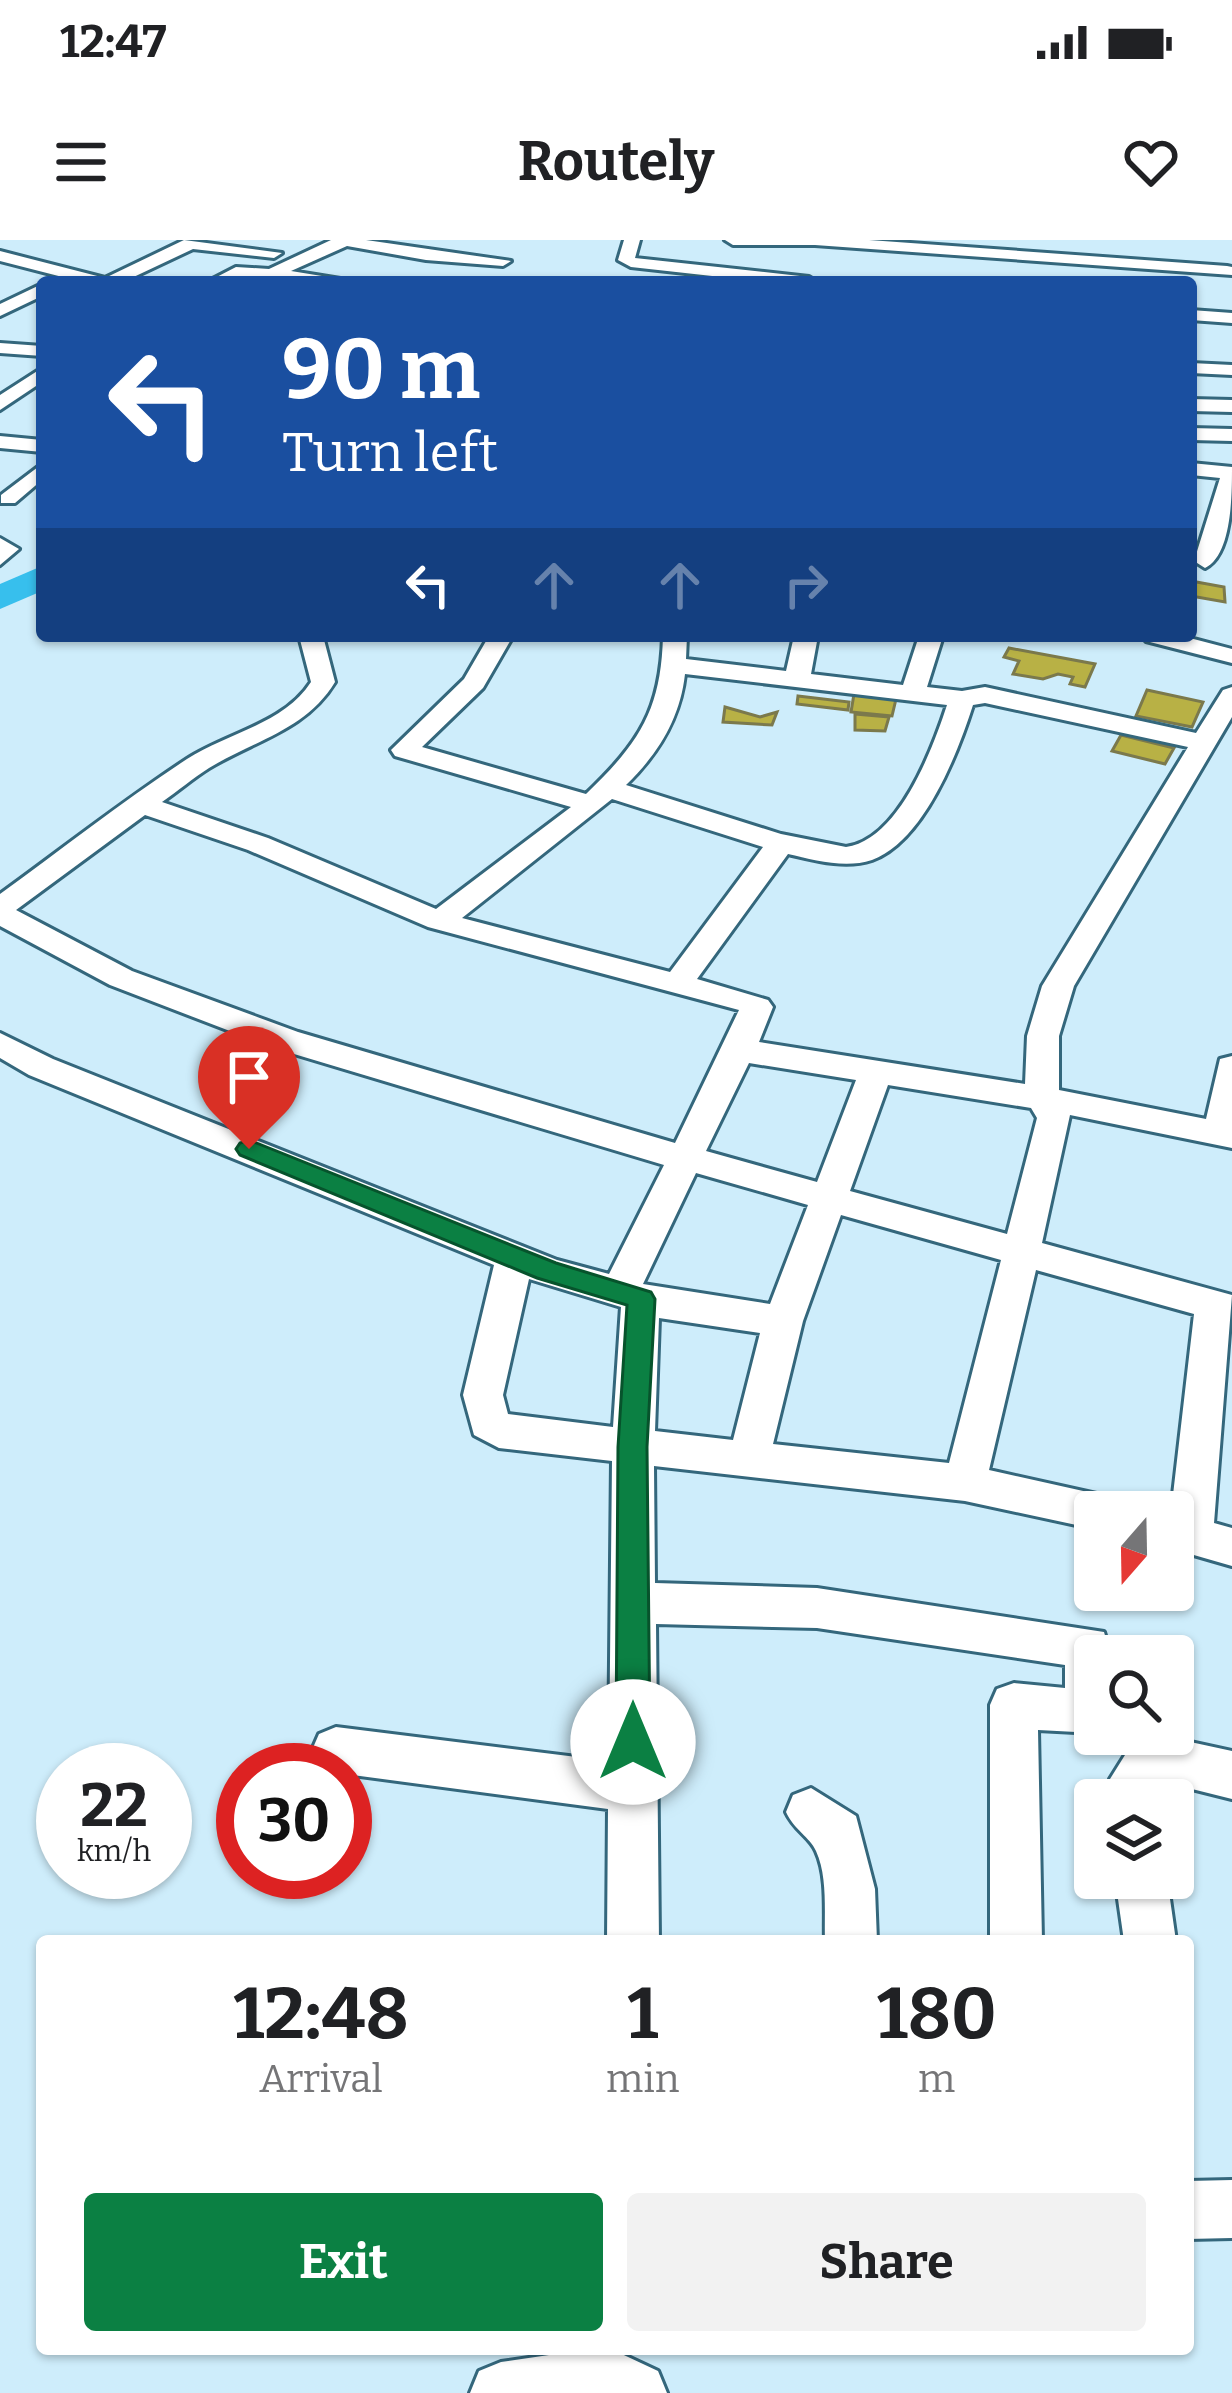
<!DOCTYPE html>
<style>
:root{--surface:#fff;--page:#f2f2f2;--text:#202124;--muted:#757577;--accent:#0b8043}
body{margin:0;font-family:Bitter,serif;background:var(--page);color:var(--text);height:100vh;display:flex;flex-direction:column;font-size:45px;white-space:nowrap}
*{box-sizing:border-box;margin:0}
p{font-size:39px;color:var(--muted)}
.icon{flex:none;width:66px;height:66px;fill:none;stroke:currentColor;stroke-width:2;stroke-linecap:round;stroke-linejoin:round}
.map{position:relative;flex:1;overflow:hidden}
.side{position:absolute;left:36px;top:1695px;width:1158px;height:420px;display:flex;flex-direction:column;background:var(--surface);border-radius:12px;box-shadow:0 3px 9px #0004}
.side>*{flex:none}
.hud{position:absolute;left:36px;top:36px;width:1161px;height:366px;border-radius:12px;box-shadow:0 3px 9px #0004;background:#1a4fa0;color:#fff;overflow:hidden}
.needle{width:78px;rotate:200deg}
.fabs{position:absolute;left:1074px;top:1251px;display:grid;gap:24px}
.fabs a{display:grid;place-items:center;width:120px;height:120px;border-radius:12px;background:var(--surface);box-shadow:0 3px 9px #0004;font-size:60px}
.speed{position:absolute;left:36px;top:1503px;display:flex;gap:24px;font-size:60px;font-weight:700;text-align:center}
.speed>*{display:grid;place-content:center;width:156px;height:156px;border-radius:50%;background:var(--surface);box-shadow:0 3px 9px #0004;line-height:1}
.speed small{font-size:30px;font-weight:400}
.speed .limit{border:18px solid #d22;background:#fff;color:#111}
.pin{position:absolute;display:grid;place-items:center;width:102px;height:102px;color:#fff;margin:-123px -51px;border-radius:50% 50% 50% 0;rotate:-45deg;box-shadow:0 0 12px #0007}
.pin .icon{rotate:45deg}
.me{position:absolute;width:132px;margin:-66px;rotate:0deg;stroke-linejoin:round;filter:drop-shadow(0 0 9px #0008)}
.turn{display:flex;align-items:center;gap:42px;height:252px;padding:0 48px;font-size:54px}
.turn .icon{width:156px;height:156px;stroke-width:2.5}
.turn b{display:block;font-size:84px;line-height:102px}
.lanes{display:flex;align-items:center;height:114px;padding:0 48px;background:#0003;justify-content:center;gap:60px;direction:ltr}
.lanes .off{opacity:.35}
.eta{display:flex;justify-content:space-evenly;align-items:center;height:204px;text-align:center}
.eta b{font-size:72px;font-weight:700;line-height:84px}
.action{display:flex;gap:24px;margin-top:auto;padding:24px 48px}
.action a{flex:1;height:138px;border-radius:12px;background:var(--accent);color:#fff;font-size:48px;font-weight:700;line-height:138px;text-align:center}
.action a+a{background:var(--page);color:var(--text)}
.status{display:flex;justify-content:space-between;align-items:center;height:84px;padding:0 60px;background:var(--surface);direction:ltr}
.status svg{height:33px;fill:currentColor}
header{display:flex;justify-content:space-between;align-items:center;height:156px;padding:0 48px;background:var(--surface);font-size:54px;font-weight:700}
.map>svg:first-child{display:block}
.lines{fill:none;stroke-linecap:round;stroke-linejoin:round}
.river{fill:#37bfed;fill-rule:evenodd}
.building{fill:#b8b145;stroke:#7b794c;stroke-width:3}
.minor-casing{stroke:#34677c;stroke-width:6}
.minor{fill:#fff;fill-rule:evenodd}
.route{fill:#0b8043;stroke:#07532c;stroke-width:3}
</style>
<div class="status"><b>12:47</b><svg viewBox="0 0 49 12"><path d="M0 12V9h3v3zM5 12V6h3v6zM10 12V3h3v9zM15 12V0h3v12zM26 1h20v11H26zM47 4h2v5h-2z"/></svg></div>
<header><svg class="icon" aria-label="menu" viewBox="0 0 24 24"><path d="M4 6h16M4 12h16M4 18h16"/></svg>Routely<svg class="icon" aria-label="heart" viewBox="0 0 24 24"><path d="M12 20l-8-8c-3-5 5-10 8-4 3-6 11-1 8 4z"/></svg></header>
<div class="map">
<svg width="1232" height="2153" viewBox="0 0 1232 2153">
<rect width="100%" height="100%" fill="#ceedfb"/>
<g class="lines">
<path class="river" d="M42 326V351L0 369V344Z"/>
</g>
<path class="building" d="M1191 341 1224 347 1225 362 1191 356Z
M1009 408 1095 424 1085 447 1070 444 1073 437 1058 434 1043 439 1013 434 1019 421 1004 417Z
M1147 450 1203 462 1192 487 1136 476Z
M854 454 896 459 892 476 851 472Z
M798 456 849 462 848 470 797 464Z
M725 467 760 477 777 472 772 485 723 482Z
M855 474 889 477 885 491 855 490Z
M1121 495 1174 508 1165 524 1112 511Z"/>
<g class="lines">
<defs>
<path id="minor" d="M184 0 282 13 274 18 193 9 123 42H82L0 21V11L105 38Z
M331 0H366L511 21 503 26 426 20 347 6 291 31 359 42 238 37 207 42 236 27 269 29Z
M624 0H640L635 18 809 37 817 42H766L631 27 618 20Z
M725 0H869L1227 26 1232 27V35L815 5H733Z
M42 44V56L0 76V64Z
M1191 70 1232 73V83L1191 80Z
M0 103 42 106V116L0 113Z
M1191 123 1232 125V135L1191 133Z
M42 128V142L0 170V155Z
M1191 159 1232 160V172L1191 171Z
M1191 188 1232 189V201L1191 200Z
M0 196 42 200V212L0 208Z
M1191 223 1232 227C1232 255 1232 315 1205 328L1194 321 1220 238 1191 235Z
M42 224V240L15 263H1V255Z
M0 298 19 309 0 325Z
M299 396H323L335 442C306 490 255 500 209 528 193 538 178 551 162 562L268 598 436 669 571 567 395 516 391 510 464 439 489 396H513L483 448 422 507 586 554C640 502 661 470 663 396H687L686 419 786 431 794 396H818L811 434 903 445 919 396H943L927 447 962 451 985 447 1196 493 1223 450 1232 447V477L1074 746 1059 796V850L1206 879 1220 819 1232 816V908L1070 875 1042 1003 1232 1055 1214 1283 1232 1288V1326L1173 1309 1171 1272 1194 1074 1036 1030 989 1230 1119 1259 1126 1272H1095V1289L965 1261 654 1226 655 1343 817 1348 1104 1392 1111 1416H1095V1493L1038 1490 1042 1701H990V1465L997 1449 1014 1443 1065 1448V1425L817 1388 656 1384 659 1701H607L608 1569 345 1534V1530L319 1526 312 1510 319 1494 336 1487 609 1521 612 1221 499 1208 474 1195 463 1155 494 1025 29 835 0 818V793L53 819 557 1020 609 1034 664 925 274 808 110 745 0 686V654C62 609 123 561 187 519 227 493 284 484 311 442ZM685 434 947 465C933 508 899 600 846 607L781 594 626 545C658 514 680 479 685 434ZM985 463 1188 507 1042 746 1027 796 1025 844 759 802 773 767 768 760 697 739 788 614C814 620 845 629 872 620 924 601 958 512 973 465ZM612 559 763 607 670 732 462 678ZM145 575 248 610 428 687 739 770 675 903 298 792 132 731 16 670ZM749 823 856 840 817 942 706 911ZM888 845 1031 868 1037 878 1007 994 850 951ZM696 933 808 965 770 1064 643 1044ZM841 975 1001 1020 949 1223 773 1204 803 1081ZM529 1039 621 1067 613 1187 508 1174 503 1155ZM659 1078 760 1093 733 1200 655 1191Z
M1142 396H1182L1232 409V423L1146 401Z
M1172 1498 1232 1511V1559L1172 1544 1160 1546V1560H1110V1539L1130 1507Z
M811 1548 856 1576 875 1649 877 1701H825C824 1673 828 1637 816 1611 810 1597 794 1590 786 1572L793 1555Z
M1115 1638H1167L1176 1701H1124Z
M1232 1940V1998L1188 1999V1941Z
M590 2109H611L658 2131 667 2153H470L479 2131 501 2122Z"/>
</defs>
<use href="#minor" class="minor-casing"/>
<use href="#minor" class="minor"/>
</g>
<path class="route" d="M249 900 556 1023 651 1052 655 1059 647 1207 650 1502 645 1513 633 1518 621 1513 616 1502 618 1207 627 1065 537 1038 240 915 236 909 240 903Z"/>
</svg>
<div class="fabs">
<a><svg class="needle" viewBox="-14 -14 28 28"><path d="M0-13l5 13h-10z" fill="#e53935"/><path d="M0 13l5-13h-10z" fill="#757577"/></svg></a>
<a><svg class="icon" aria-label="search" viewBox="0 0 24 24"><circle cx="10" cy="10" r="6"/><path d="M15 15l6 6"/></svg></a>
<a><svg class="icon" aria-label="layers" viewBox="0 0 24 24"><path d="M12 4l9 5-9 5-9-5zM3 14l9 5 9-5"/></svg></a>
</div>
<div class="speed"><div>22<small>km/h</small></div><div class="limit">30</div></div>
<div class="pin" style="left:249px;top:909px;background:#d93025"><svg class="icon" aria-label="arrive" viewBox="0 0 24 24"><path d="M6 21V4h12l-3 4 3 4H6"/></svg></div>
<svg class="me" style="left:633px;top:1502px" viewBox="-20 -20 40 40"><circle r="19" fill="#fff"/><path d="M0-13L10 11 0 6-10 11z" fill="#0b8043"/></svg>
<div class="hud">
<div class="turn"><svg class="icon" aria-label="left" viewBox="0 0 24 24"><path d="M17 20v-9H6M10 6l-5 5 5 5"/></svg><div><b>90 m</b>Turn left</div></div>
<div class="lanes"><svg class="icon" aria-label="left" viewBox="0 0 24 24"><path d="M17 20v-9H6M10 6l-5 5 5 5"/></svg><svg class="icon off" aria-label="ahead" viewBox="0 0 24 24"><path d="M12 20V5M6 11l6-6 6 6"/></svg><svg class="icon off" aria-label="ahead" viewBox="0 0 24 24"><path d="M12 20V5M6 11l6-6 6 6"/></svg><svg class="icon off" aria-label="right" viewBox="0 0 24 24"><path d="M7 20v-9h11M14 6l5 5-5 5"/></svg></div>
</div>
<section class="side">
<div class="eta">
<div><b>12:48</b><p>Arrival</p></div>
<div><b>1</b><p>min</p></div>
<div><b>180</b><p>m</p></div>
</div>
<div class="action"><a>Exit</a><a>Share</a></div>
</section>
</div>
